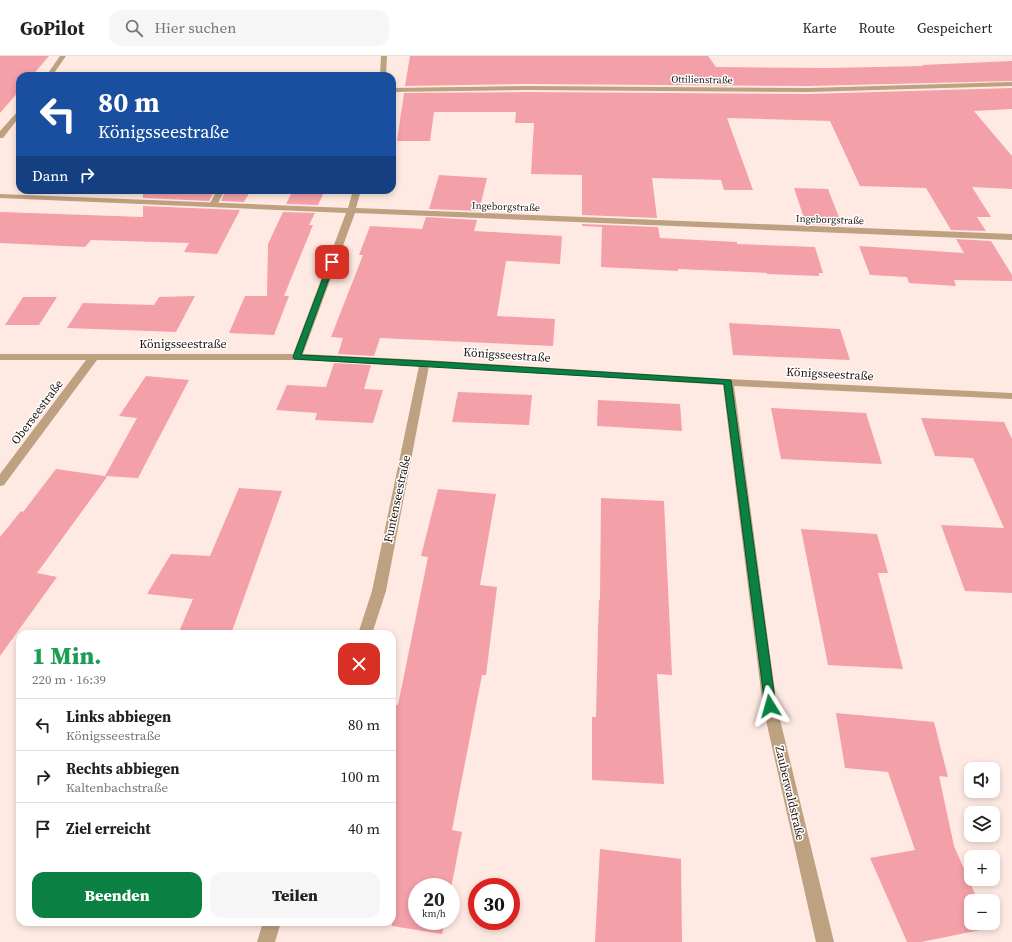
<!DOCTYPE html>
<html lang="de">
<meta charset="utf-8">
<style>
:root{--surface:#fff;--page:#f6f6f6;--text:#222;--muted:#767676;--line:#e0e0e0;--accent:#0b8043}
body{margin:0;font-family:"Source Serif 4",serif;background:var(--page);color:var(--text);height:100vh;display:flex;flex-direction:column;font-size:15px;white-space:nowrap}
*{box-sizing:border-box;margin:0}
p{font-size:13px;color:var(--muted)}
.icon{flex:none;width:22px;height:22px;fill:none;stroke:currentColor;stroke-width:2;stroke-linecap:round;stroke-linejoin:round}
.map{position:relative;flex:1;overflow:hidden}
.panel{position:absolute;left:16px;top:574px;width:380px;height:296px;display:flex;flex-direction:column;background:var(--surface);border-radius:12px;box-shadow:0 2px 6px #0003}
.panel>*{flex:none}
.hud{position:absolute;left:16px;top:16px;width:380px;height:122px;border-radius:12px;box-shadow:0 2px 6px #0003;background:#1a4fa0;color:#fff;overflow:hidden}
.buttons{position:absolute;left:964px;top:706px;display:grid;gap:8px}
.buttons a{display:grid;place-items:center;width:36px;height:36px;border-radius:8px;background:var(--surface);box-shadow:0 2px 6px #0003;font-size:20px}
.speed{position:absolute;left:408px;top:822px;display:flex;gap:8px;font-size:20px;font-weight:700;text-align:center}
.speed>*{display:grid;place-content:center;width:52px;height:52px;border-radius:50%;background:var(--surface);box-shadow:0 2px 6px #0003;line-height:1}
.speed small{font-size:10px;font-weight:400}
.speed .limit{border:6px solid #d22;background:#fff;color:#111}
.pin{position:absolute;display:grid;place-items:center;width:34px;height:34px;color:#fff;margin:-17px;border-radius:8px;box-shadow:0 2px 6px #0006}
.me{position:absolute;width:44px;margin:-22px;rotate:352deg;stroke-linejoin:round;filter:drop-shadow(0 0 3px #0008)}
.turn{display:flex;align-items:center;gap:14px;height:84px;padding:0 16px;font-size:18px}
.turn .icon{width:52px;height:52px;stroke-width:2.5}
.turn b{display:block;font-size:28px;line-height:34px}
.then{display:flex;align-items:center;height:38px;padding:0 16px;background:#0003;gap:8px;font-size:15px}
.round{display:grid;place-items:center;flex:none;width:42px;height:42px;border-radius:12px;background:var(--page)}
.overview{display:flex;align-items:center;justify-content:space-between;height:68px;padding:0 16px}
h1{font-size:24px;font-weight:800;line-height:30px;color:#1e9e55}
.button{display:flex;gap:8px;margin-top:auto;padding:8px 16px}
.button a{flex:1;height:46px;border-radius:12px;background:var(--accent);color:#fff;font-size:16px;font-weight:800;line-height:46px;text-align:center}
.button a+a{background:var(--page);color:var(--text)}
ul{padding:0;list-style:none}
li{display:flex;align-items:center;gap:12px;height:52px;padding:0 16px;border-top:1px solid var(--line)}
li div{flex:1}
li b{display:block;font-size:15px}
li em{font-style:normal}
header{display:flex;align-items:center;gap:24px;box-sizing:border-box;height:56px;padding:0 20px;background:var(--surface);border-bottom:1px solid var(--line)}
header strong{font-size:19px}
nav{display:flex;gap:22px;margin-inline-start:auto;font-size:14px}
.search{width:280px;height:36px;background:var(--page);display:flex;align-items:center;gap:10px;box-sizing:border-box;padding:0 14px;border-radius:12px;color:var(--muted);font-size:15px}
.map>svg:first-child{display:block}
.building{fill:#f4a0a8}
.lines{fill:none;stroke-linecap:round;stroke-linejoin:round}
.lane{fill:#bea181;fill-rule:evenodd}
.street{fill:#bea181;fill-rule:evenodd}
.route{fill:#0b8043;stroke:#07532c}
.labels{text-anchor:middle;stroke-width:3;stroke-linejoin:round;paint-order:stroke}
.far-street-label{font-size:10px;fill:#1e130e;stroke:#fff}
.street-label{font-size:12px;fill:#1e130e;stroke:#fff}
</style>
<header>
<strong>GoPilot</strong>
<div class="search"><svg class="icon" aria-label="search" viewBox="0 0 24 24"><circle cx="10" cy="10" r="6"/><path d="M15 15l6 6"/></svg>Hier suchen</div>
<nav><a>Karte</a><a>Route</a><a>Gespeichert</a></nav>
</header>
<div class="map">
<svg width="1012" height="886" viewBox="0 0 1012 886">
<rect width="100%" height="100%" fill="#feeae2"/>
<path class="building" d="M0 0H49L32 20H20V34L0 57Z
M410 0H708L716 11 826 12 923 10 922 9 1012 5V25L809 30 527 28 405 30Z
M1012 32V53L974 55 1012 100V133L972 131 991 161H977L986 175 951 174 926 132 860 130 830 65 727 62 753 134H724L721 124 652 122 657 162 582 159V119L531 118 534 67H515L516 56H434L430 85H397L404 37 527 36 809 38Z
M439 119 487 122 479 155 429 153Z
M794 132 828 133 842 169 806 168Z
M143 134H215L209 145 143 142Z
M226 134H251L244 146 221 145Z
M293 134H325L318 149 286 148Z
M143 150 240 154 217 198 184 196 189 187 91 184 85 191 0 187V156L143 161Z
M283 156 315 157 309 169H313L284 240H289L274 279 229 277 245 240H267L268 188Z
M426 161 477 164 474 175 562 180 560 208 506 205 497 260 555 263 553 290 380 282 374 300 338 298 343 282 331 281 363 199H359L370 170 422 173Z
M582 168 658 171 660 182 737 186V188L815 191 823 217H819V220L767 218V217L678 213V215L601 211 602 171 582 170Z
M956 183 991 185 1012 219V225L954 224 956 230 909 227 907 221 870 219 859 190 964 197Z
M195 240 176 276 67 272 83 247 154 249 159 241Z
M23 241H57L39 269H5Z
M729 267 840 273 850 304 733 299Z
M334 307 371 309 364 333 383 334 373 367 315 364 317 357 276 354 287 329 326 331Z
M146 320 189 324 138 422 105 420 107 421 37 517 57 521 0 600V481L21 455 23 456 56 413 105 420 137 362 119 360Z
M458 336 532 339 529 369 452 366Z
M598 344 680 348 682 375 597 370Z
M771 352 866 357 882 408 781 403Z
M921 362 1004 366 1012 383V537L965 535 941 469 1004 472 973 402 935 400Z
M239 432 282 435 231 578H178L193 543 147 538 171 498 210 500Z
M438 433 496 438 480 529 497 531 486 619H482L452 774 462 776 451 832 417 831V865H445L442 878 392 870V648L398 649 428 501 421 500Z
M601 442 664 445 672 619 657 618 664 728 592 724V661H596L598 574 599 544H600Z
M801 473 877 478 888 517H878L903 613 828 609Z
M836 657 934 666 948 721 939 720 954 790 978 845H971V867H988L990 872 921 886H907L870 802 915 794 888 716 845 712Z
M600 793 681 803 682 886H595Z"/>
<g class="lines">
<path class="lane" d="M217 134H225L216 151H210L209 149Z"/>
<path class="street" d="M60 0H66L52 20H46Z
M381 0H387L386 20H380Z
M1012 26V30L809 36 527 34 392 36V32L527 30 809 32Z
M20 54V60L3 82H0V75L18 55Z
M353 134H361L356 152 1012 178V184L355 157 303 298 425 304 728 323 1012 337V343L734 330 777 651 834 886H816L763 651 723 329 429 310 386 535 372 578H358L372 535 419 310 297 304H97L4 429 0 430V418L86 304H0V298H293L346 157 0 142V138L348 152Z
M263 866H281L275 886H257Z"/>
</g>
<path class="route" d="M332 204 335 206 301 299 425 305 731 324 776 650 774 654 770 655 766 654 765 650 724 328 294 303 293 301 329 206Z"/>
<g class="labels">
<g class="far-street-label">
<text transform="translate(702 23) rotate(1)" y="4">Ottilienstraße</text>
<text transform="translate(506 150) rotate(2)" y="4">Ingeborgstraße</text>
<text transform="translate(830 163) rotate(2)" y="4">Ingeborgstraße</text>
</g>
<g class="street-label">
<text x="183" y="292">Königsseestraße</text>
<text transform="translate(507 299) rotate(4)" y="4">Königsseestraße</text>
<text transform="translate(830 318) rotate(3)" y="4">Königsseestraße</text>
<text transform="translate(37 356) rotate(-53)" y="4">Oberseestraße</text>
<text transform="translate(397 443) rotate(-78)" y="4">Funtenseestraße</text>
<text transform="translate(790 737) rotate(77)" y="4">Zauberwaldstraße</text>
</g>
</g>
</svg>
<div class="buttons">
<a><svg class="icon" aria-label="sound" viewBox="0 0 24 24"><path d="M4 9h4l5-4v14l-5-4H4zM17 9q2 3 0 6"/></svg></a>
<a><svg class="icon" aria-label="layers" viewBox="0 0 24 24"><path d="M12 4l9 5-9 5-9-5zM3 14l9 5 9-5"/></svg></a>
<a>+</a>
<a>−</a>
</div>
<div class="speed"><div>20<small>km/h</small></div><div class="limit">30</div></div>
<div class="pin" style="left:332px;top:206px;background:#d93025"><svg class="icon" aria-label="arrive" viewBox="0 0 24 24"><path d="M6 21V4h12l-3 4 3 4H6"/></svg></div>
<svg class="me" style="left:770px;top:650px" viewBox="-20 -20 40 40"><path d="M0-17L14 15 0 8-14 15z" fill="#0b8043" stroke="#fff" stroke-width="4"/></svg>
<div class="hud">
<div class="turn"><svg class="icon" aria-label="left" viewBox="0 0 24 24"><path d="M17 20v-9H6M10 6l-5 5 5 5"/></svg><div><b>80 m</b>Königsseestraße</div></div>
<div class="then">Dann<svg class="icon" aria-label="right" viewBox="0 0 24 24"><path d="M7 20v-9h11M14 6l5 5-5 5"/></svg></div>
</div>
<section class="panel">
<div class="overview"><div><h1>1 Min.</h1><p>220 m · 16:39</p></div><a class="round" style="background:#d93025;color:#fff"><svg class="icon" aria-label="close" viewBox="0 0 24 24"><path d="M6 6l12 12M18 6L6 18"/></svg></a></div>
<ul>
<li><svg class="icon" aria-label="left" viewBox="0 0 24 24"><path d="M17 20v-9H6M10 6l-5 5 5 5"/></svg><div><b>Links abbiegen</b><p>Königsseestraße</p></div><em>80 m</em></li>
<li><svg class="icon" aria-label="right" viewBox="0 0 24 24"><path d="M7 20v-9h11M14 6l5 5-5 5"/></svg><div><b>Rechts abbiegen</b><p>Kaltenbachstraße</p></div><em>100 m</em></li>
<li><svg class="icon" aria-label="arrive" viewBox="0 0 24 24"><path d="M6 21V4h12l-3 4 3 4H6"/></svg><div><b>Ziel erreicht</b></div><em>40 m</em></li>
</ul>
<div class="button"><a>Beenden</a><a>Teilen</a></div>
</section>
</div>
